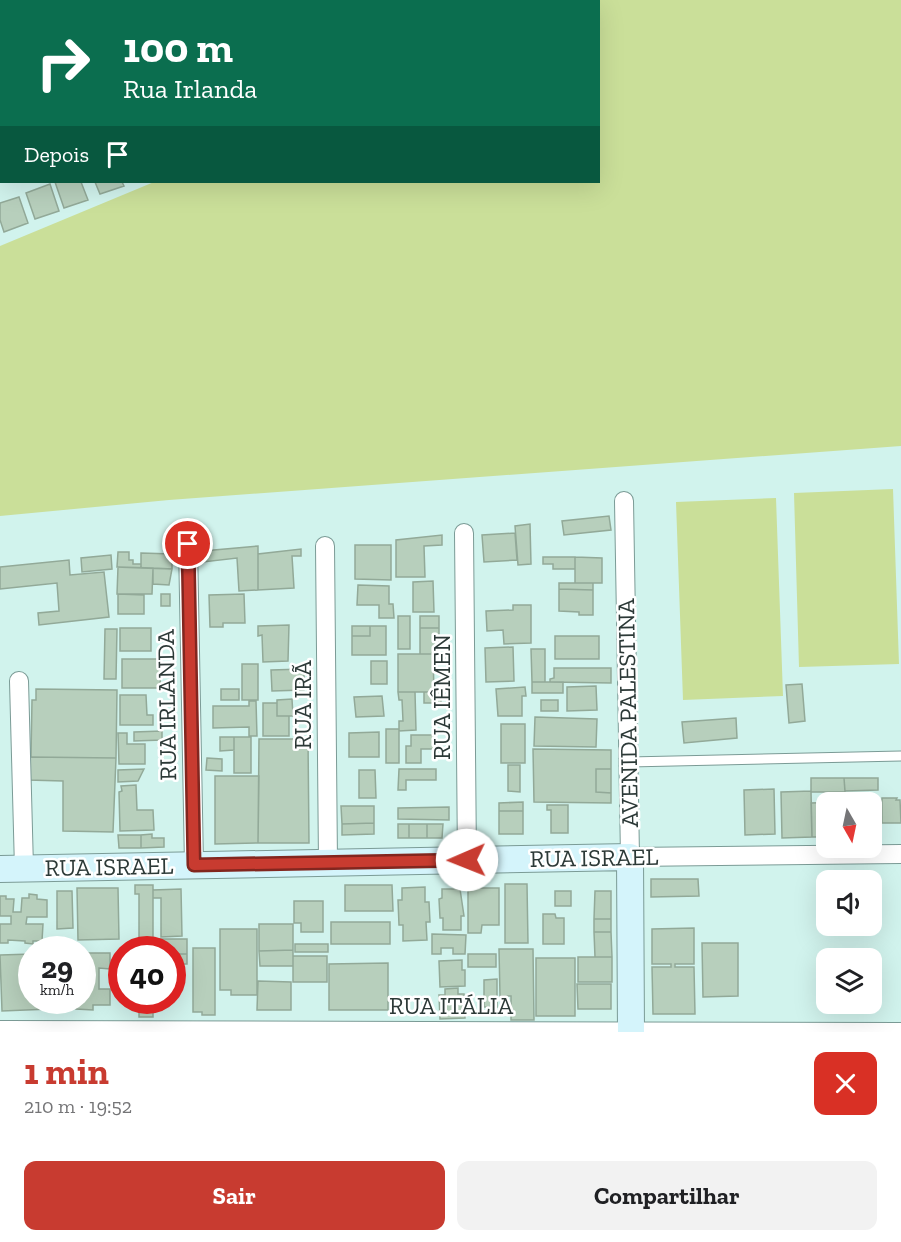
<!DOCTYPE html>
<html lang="pt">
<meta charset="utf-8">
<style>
:root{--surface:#fff;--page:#f2f2f2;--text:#202124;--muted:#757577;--accent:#c83b30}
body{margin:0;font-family:"Zilla Slab",serif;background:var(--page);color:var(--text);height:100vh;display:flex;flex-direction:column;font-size:22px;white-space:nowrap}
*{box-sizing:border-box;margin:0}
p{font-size:20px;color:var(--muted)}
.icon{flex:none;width:33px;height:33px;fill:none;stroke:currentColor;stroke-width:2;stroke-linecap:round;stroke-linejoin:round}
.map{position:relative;height:1032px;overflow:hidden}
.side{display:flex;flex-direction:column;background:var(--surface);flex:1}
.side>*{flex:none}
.hud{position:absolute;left:0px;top:0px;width:600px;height:183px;box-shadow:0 6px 24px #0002;background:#0b6e4f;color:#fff;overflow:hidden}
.needle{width:39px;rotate:171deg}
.tools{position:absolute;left:816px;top:792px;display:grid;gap:12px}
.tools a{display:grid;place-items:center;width:66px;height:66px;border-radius:12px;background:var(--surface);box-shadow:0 6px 24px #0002;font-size:30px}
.speed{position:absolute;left:18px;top:936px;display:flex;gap:12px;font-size:30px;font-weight:700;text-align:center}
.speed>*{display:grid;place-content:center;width:78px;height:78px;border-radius:50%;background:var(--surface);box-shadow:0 6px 24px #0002;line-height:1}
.speed small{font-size:15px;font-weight:400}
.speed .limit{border:9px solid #d22;background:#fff;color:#111}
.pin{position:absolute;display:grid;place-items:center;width:51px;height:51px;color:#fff;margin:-26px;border:3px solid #fff;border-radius:50%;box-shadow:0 2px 6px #0007}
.me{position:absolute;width:66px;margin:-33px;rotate:269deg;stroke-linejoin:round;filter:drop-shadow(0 0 4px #0008)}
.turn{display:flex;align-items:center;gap:21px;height:126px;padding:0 24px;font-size:27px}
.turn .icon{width:78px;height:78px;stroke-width:2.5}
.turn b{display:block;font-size:42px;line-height:51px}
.then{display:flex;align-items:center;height:57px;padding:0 24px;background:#0003;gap:12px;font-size:22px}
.round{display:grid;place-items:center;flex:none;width:63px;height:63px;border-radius:12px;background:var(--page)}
.headline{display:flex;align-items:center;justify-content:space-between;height:102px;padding:0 24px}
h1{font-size:36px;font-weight:700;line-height:45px;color:var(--accent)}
.primary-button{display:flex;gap:12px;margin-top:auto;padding:12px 24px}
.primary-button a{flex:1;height:69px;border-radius:12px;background:var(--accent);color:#fff;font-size:24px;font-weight:700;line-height:69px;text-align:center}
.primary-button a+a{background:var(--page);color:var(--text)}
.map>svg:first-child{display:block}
.green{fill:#cadf99}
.building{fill:#b7cfbc;stroke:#92a998;stroke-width:1.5}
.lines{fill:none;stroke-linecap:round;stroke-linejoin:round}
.lane-casing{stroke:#7b9b96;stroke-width:11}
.street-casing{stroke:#7b9b96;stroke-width:20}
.secondary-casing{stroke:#7b9b96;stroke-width:28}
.lane{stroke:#fff;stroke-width:9}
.street{stroke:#fff;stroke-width:18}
.secondary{stroke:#d4f4fb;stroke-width:26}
.route-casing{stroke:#82261f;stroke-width:15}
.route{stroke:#c83b30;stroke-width:10}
.labels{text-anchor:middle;stroke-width:5;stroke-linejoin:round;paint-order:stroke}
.street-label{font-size:24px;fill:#2c3937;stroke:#fff}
</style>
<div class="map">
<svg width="901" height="1032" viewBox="0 0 901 1032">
<rect width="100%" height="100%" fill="#d1f3ed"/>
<path class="green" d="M0 0H156L2 2 0 50Z
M389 0H901V446L169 500 0 516V246L154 182H598V2L378 1Z
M893 489 899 664 799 667 794 493Z
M776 498 783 696 683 700 676 502Z"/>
<path class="building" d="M191 0H229L230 2H190Z
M55 182H81L88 200 64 208Z
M95 182H122L124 186 100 194Z
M50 184 59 211 35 219 26 193Z
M19 197 28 223 4 232 0 220V203Z
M609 516 611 530 564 535 562 521Z
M530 524 531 564 518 565 515 526Z
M515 533 517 560 484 562 482 535Z
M442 535V545L424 546 425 577H396V540Z
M355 545H391V580L355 579Z
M258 546V590L239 591 237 558 203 562V551Z
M301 549V556H292L294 588 258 590V554Z
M118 552H129V560H133V564H141V568L117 567Z
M141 553 172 554V569L141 568Z
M111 555 112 569 82 572 81 558Z
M543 557H575V569H553V564H543Z
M575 557 602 558V583H575Z
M69 560 70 575 104 572 109 617 39 625 38 613 59 611 57 583 0 589V567Z
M118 567 153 568 152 594H117Z
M153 568 172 569 169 585 153 584Z
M433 581 434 612H413V582Z
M559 583H593V590L559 589Z
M358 585 389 586V604H393L394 618H379V605H357Z
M559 589 593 590V615H579V612L559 611Z
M118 594 144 595V614H118Z
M161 594H170V606H161Z
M244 594 245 623H223V627H210L209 595Z
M513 605H531V643L504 644 503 630 487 631 486 611 513 610Z
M398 616H410V649H398Z
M420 616H439V628H420Z
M289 625 288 661 263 662 262 635 258 636V626Z
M352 626H370V636H352Z
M370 626H386V655H352V636H370Z
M120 628H151V651H120Z
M420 628H439V654H420Z
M105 629H117L116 679H104Z
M555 636H599V659H555Z
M513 647 514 681 486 682 485 648Z
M531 649H545V682H532Z
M398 654H433L434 692H398Z
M122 659H161L160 688H122Z
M371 661H387V684H371Z
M242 664H258V700H242Z
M554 668H611V683L550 682V679L554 678Z
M304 669V690L272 691 271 670Z
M532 682H563V693H532Z
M802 684 805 721 789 723 786 685Z
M596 686 597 710 567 711V687Z
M525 687 526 696H522V716H498L496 689Z
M36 689 117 690 116 758 31 757 32 700H36Z
M221 689H239V700H221Z
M398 692H415L416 730 399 731V721H403L402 700H399Z
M424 692H441V703H424Z
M120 695H146L147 715H153V725H120Z
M382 696 384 716 356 717 354 697Z
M292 699 293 716H277V700Z
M541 700H558V711H541Z
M249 701H256L257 736H249V727L213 728V706H249Z
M263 703H277V716H289V736H263Z
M535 717 597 719 596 747 534 746Z
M736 718 737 738 684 743 682 722Z
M501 724H525V763H501Z
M386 729H399V763H386Z
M162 731V740L134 741V732Z
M379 732V757H349V733Z
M118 733H127V744H145V764H119Z
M411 735H434L435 749H421V763H406V746H411Z
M220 737H234V750L220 751Z
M234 737H251V773H234Z
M259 739H308L309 843H258Z
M533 749 611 750V769H596V792L611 793V803L534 802Z
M29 757 116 758 113 832 63 831V781L28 780Z
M207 758 222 759V771L206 770Z
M508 765H520V792L508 791Z
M144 769 138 781 118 782V770Z
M399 769H436V780H406V790H398Z
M596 769H611V793L596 792Z
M359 770H375L376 798H359Z
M215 776H259L258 843 215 844Z
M811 778H844L845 792H811Z
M844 778H878V790L845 791Z
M136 785 137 810H153L154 830 120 831 119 792 122 791 121 786Z
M774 789 775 834 745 835 744 790Z
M811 791 812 837 782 838 781 792Z
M853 796H874V828H872V802H853Z
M882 798H897L896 800H900L901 823H882Z
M523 802V811H499V803Z
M826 802V837H812L811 803 845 802Z
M547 805H568V833H551V810H547Z
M341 806H374V823L342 824Z
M449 807V820L398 819V808Z
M499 811H523V834H499Z
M374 823V834L342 835V824Z
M398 824H409V838H398Z
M409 824H427V838H409Z
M427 824H443L442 838H427Z
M152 834V838H164V847L141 848V835Z
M118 835H141V848H119Z
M651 879H698L699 896 651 897Z
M505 884H527L528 943H505Z
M135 885H153V950H139V894H135Z
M345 885H392L393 911H345Z
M425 887V902H429L430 922H426L427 940 403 941V925H399L398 900H402V888Z
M77 888H118L119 939 78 940Z
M468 888H499V925H482L481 933H468Z
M181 889 182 936 161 937V898H153V890Z
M442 889H460L464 916H461V930H443V918H440L439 899 442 898Z
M57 891H72L73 928 57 929Z
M555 891H571V906H555Z
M595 891H611V919H594Z
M29 894 37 895V899L47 900V917H27L26 924H43L42 941H33V944L25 943V941L8 940V943H0V924H11V916H0V896H6V899H14L13 912H21L22 898H29Z
M294 901H323V932H301V923H294Z
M543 914H555L556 918H564V944H543Z
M594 919H611V932H594Z
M331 922H390V944H331Z
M259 924H293V950L259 951Z
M694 928V964H675V967H694L695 1014H653L652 967H671V964H652V929Z
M220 929H257V995H231V990H220Z
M594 932H611L612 957H595Z
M432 934 466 935 465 954H453V948H441V954H432Z
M153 939H187V954H172V950H153Z
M702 943H738V996L703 997Z
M295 944H328V952H295Z
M193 948H215V1015H202V1012H193Z
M499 949H533L534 1020H511V996H500Z
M293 950V966H260L259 951Z
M82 953H110V969L99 968V989H110V1005H93V1010L76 1009V1005H59L60 1000H82Z
M32 954V1000H50V1009L2 1011 0 955Z
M172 954H187V964H172Z
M468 954H496V967H468Z
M293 956H327V982H293Z
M578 957H612V982H578Z
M536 958H575V1016H536Z
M462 960V970H465V986L440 987 439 961Z
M388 963V1010H329V964Z
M497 979V1007H484V980Z
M258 981 291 982V1010H257Z
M577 984H611V1009H578Z
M458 988V994H464L465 1018 440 1019 439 995H445V989Z
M139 1000H153V1017H139Z"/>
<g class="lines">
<defs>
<path id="lane" d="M629 762 901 756"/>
<path id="street" d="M271 2 275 0
M0 171 2 170
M624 501 630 857 901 854
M464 533 467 860
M188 544 194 865
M325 546 328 863
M19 681 24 868
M0 1030 901 1032"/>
<path id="secondary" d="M0 869 630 857 631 1032"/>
</defs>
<use href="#lane" class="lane-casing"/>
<use href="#street" class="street-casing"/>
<use href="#secondary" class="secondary-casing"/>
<use href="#lane" class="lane"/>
<use href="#street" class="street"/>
<use href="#secondary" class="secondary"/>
</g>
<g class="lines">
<defs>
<path id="route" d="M188 544 194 865 467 860"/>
</defs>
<use href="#route" class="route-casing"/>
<use href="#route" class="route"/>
</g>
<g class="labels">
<g class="street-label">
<text transform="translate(442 697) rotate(-90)" y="8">RUA IÊMEN</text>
<text transform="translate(167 705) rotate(-91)" y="8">RUA IRLANDA</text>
<text transform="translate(303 705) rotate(-90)" y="8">RUA IRÃ</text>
<text transform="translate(628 713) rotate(-91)" y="8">AVENIDA PALESTINA</text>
<text transform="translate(594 858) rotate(-1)" y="8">RUA ISRAEL</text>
<text transform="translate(109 867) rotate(-1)" y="8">RUA ISRAEL</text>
<text x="451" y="1014">RUA ITÁLIA</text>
</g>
</g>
</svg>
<div class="tools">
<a><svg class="needle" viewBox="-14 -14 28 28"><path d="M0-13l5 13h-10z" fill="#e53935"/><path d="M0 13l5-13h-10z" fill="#757577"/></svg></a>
<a><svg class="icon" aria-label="sound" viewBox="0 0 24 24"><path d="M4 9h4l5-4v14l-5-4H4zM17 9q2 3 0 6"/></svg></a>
<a><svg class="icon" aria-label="layers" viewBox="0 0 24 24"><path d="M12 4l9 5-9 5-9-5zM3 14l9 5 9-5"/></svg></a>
</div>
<div class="speed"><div>29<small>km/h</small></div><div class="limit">40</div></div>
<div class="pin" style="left:188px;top:544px;background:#d93025"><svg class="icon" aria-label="arrive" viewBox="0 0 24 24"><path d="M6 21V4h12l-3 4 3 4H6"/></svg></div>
<svg class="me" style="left:467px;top:860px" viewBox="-20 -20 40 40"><circle r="19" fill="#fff"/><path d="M0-13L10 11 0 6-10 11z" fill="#c83b30"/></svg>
<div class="hud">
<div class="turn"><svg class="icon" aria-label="right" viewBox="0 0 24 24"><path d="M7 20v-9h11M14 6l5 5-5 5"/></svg><div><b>100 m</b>Rua Irlanda</div></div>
<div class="then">Depois<svg class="icon" aria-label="arrive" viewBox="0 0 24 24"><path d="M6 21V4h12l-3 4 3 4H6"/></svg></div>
</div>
</div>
<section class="side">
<div class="headline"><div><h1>1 min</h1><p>210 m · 19:52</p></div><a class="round" style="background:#d93025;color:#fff"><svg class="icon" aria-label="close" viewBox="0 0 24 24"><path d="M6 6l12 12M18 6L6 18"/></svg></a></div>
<div class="primary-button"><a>Sair</a><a>Compartilhar</a></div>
</section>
